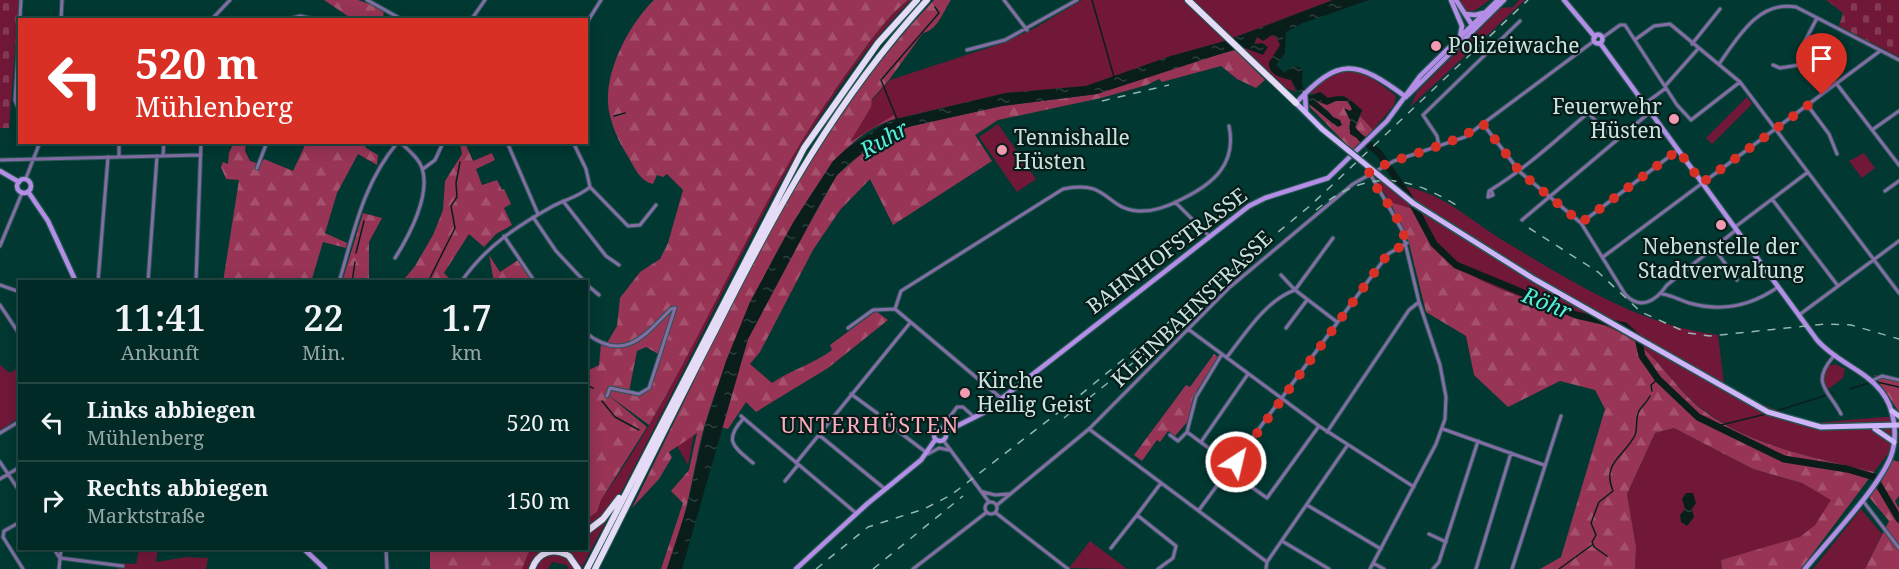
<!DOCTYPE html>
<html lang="de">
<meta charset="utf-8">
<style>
:root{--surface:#012a26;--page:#0f3632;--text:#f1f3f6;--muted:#96a7a7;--line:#234643}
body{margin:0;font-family:"Noto Serif",serif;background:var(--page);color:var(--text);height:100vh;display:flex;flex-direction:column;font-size:22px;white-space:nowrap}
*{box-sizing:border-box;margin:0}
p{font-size:20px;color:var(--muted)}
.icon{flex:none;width:33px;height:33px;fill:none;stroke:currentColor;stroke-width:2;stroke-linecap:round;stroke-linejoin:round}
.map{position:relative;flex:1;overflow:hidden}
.drawer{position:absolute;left:18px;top:280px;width:570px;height:270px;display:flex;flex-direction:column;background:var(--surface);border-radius:0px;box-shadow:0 3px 15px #0003,0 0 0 2px var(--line)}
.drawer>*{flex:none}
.hud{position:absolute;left:18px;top:18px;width:570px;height:126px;border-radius:0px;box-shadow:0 3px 15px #0003,0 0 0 2px var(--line);background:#d93025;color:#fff;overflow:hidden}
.pin{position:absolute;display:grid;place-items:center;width:51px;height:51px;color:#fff;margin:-62px -26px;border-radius:50% 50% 50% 0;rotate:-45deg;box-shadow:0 0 6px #0007}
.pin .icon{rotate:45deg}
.me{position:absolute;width:66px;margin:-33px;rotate:35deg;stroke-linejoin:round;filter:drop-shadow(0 0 4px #0008)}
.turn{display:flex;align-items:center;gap:21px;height:126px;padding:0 18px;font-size:27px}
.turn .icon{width:78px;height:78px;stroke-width:2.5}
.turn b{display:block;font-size:42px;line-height:51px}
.eta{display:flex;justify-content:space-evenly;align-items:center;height:102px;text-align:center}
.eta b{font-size:36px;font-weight:600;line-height:42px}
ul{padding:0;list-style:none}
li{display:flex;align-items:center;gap:18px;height:78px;padding:0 18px;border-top:2px solid var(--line)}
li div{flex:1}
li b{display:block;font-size:22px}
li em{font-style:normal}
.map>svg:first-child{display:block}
.green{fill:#711839}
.forest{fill:url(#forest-firs)}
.cemetery{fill:url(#cemetery-stones)}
.water{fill:url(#water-ripples)}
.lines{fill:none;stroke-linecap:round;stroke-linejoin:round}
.stream{stroke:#091e1b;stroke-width:1.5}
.river{stroke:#091e1b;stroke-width:7}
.street-casing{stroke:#255751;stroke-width:5}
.secondary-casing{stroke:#255751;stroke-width:7}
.primary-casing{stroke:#255751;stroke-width:8}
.highway-casing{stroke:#255751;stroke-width:8}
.street{stroke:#846ca5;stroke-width:3}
.secondary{stroke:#b48de7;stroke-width:4.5}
.primary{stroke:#d0b4f9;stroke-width:5}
.highway{stroke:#e5dbf6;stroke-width:6}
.rail{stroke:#94b5b1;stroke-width:1.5;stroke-dasharray:8 8;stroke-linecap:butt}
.primary-bridge-casing{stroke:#255751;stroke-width:8;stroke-linecap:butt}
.primary-bridge{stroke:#d0b4f9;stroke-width:5}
.route{stroke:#d93025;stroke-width:10;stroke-dasharray:0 18}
.poi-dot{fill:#f29ab0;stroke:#071c19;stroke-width:2}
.labels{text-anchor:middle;stroke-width:4.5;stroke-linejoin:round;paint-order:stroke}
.poi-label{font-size:21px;fill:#cae3df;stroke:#071c19;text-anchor:start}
.street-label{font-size:21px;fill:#cae3df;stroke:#071c19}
.water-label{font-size:22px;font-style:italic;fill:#52efdc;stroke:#071c19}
.neighbourhood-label{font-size:22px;letter-spacing:1.5px;fill:#fdabbf;stroke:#071c19}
</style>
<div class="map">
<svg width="1899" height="569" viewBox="0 0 1899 569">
<defs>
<pattern id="forest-firs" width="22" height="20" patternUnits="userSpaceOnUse" patternTransform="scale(1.5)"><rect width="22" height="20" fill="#983455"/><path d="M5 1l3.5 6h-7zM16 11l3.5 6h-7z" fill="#a5516d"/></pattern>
<pattern id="cemetery-stones" width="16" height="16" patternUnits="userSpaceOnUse" patternTransform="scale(1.5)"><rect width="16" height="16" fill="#711839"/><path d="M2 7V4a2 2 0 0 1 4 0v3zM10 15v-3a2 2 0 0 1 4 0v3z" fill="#843955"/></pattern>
<pattern id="water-ripples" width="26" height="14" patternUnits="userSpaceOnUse" patternTransform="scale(1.5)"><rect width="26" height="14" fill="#091e1b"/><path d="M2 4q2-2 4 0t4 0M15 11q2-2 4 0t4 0" fill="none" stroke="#2c3f3c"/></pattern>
</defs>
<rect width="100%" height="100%" fill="#013832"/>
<path class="green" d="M908 0H911C827 87 772 195 718 302 673 391 628 481 581 569H568L567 565 552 562 548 569H522L530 549H586L587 519 597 512 601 500C696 367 747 209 844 77 864 51 882 21 908 0Z
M1082 0H1333L1225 41 1171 56 1086 86 1006 93 895 119 894 116 850 142 872 100 890 80 1003 43 1035 28Z
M1458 0H1490L1471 13 1466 12Z
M1519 0H1525L1410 107 1417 92 1501 8 1513 7Z
M1272 35 1277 37 1280 45 1271 71 1291 79 1296 92 1286 88 1242 47 1252 49 1257 37 1263 38Z
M1353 70 1367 74 1396 96 1394 105 1373 130 1360 116 1362 110 1344 96 1328 98 1320 92 1309 95C1322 80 1333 71 1353 70Z
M998 124 1036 179 1017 192 979 137Z
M1864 153 1875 168 1862 178 1849 161Z
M1377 182C1442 187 1461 216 1514 247 1577 285 1644 326 1718 335L1724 384 1766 406 1812 423 1899 416 1889 452 1874 472C1817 458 1753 447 1705 411 1675 390 1658 354 1626 336 1569 304 1480 298 1435 247 1427 237 1422 221 1417 210L1390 202Z
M1835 364 1845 369 1843 378 1827 390 1824 378 1828 366Z
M0 365 10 373 20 367 19 417 0 431Z
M1674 428 1753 469 1802 483 1832 500 1815 525 1800 538 1721 560 1722 569H1635L1636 547 1627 494 1655 433Z
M694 433 688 465 677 446Z
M1861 509 1882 534 1865 569H1813Z
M1090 541 1127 569 1069 568Z
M139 549H158L156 562 186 557 208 558 206 569H118L119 563 136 564Z"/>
<path class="forest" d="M324 0H358L384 9 383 19H352Z
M654 0H908C884 19 867 46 849 70 768 180 718 307 649 425L607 394 647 427 601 500 597 512 587 519V371L599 365 601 344C646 358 645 325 675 309L660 355 646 347 637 351 629 392 618 391C631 394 642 399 651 386L676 308 671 306C655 325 635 351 607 343L617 326 620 298 640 272 660 259 668 243 683 190 667 174 663 177 657 175 653 184C640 181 635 169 629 158 619 143 609 121 608 103 606 68 630 23 654 0Z
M934 0H951C943 11 938 30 923 33L889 80 872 99 871 107 850 142 894 115 895 119C854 131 829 167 807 201 762 271 730 345 705 424 697 451 693 481 686 508 681 529 673 549 667 569H661L683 503 671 491 689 470 697 433 669 452 672 457 659 479 632 508C718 336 800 139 934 0Z
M1235 50 1265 80 1256 88 1237 79 1221 66 1162 82 1159 79 1147 85 1101 98 998 120 975 135 992 161 893 225 870 179 840 210 813 250 760 352 750 364 772 383C791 370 813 364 832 350L830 345 876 311 888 320 828 368 756 412 746 402 728 429 721 427 748 339 803 235 837 175 868 148 892 132 912 126 1002 106 1097 94 1173 67Z
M1317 100 1347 101 1352 108 1349 129 1364 137 1355 128 1360 116 1373 130 1352 150 1309 106 1310 104 1332 123 1341 126 1328 111 1315 102Z
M234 142 246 143 245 151 250 161 260 164 264 159 293 171 306 143H364L366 148 378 155 377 165 358 154 337 193 325 233 347 243 346 248 323 242 311 282H223L239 180 226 179 221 167 223 162 228 164 229 153Z
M460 143H465L473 161 492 153 495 160 476 169 482 185 497 180 502 190 504 189 511 204 504 208 512 225 496 234 484 247 469 234 444 273 453 282H402L415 266 433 235 443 210 445 181 462 154Z
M1390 202 1417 210C1422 221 1427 237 1435 246 1480 298 1569 304 1626 336 1658 354 1675 390 1704 411 1753 447 1817 458 1874 472L1801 569H1722L1721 560 1800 537 1815 525 1831 500 1802 483 1753 469 1674 428 1655 433 1627 494 1636 547 1635 569H1540L1561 557 1605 409 1595 390 1560 381 1508 407 1474 375 1466 336 1426 312 1409 243Z
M363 213 382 218 369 242V279L379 282H342Z
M489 255 500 272 518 260 533 282H494Z
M1214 354 1218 357 1193 397 1189 420 1175 436 1168 431 1160 442 1157 440 1142 461 1134 455 1186 385 1190 387Z
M1874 375 1899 382V412Z
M1893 460 1899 462V496L1895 501 1899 508V569H1865L1889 521 1869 497 1881 482Z
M430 549H530L522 569H430Z"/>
<path class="cemetery" d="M0 0H19L9 128H0Z
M1826 0H1899V57L1839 26 1843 13Z
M1747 97 1752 104 1712 144 1706 138Z"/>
<path class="water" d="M1333 0H1369L1303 23 1286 32 1285 53 1276 65 1285 73 1291 67H1300L1303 71C1302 82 1300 89 1311 96L1320 92 1328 98C1346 93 1349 99 1362 110L1355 127 1364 137 1360 140 1350 134V120L1344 108 1350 111 1352 109 1348 101H1336L1327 105 1316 101 1333 117 1340 120 1342 125 1338 127 1303 99 1291 80C1283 78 1268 76 1269 62L1280 45 1277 37 1272 35 1263 41 1257 37 1254 44 1262 43 1268 47 1263 55 1242 47 1097 94 1002 106 912 126 892 132 849 163 837 175 822 200 748 339 682 569H667L687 507 705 426 726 361 750 302 794 221 833 161 846 149 889 121 1006 93 1086 86 1171 56 1225 41Z
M1686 493H1693L1696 503 1692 509 1694 517 1687 526 1681 522 1680 515 1685 509 1682 499Z"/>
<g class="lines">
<path class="stream" d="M1092 0 1114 77
M614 116 625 113
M897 119 881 80 939 13 935 7
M356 253 364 221
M352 282 355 262
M428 282 455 228 451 206 457 197 456 183 460 162
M1877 382 1899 387
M586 385 593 388
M1850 389 1872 382
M1652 391 1651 385 1658 379
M602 401 615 417 639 430
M1773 412 1833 393
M1717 426 1766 414
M1607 556 1594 547 1592 542 1596 535 1591 523 1599 502 1613 491C1601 463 1625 456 1635 435 1638 427 1635 419 1639 411 1642 406 1647 402 1650 396
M1559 569 1592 545"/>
<path class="river" d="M1361 138 1379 153 1409 197 1434 244 1456 265 1576 315 1625 326 1638 338 1642 356 1658 379 1698 417 1784 459 1847 469 1874 477 1899 519"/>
<defs>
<path id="street" d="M367 0 403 20
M1004 0 1027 30
M61 20 62 0
M211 20 230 0
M286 20 300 16 319 20
M471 20 485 0
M586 24 601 0
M1602 38 1620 25H1625L1677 105 1691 120 1740 82
M1636 39 1654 26 1670 24 1740 82 1899 293
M1692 44 1720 9
M967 50 1005 40 1077 0
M1719 64C1737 39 1758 0 1796 7L1899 60
M1773 65 1780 68 1799 65 1803 45 1817 18
M1836 83 1899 165
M1665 86 1697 50
M1643 105 1666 88
M1808 106 1829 134 1837 154
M18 108 15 100 21 0
M1483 124 1520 172 1581 223 1625 294C1640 311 1656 301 1667 285L1736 230
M1872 130 1899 111
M507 142 538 214
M1439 146 1437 136 1423 115 1520 21
M163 155 164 142
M119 157V142
M0 160 201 155
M257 168 267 142
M423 169 435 160 442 145
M1369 172 1402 230 1419 302 1440 365 1446 397 1445 419 1436 444 1370 569
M26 178 40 142
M590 187 628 226 640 225 656 205
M1491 190 1493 195 1488 197 1489 191C1525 169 1555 141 1588 113L1616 141
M1885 191 1899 181
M1772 199 1838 286
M563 201 606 256 619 265
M1175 202 1210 237
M533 217 556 251 585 282
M1522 220 1649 113
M1581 223 1678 150
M1735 227 1808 172
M504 236 535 282
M0 246 22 193
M1714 248 1737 280
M1603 257 1880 51
M395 258C409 236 431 195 422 168 419 158 408 150 400 142
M1281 275 1295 290 1337 322
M98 282 108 157
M148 282 157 156
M196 282 201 142
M339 282C354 232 363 183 398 142
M461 282C485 247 517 226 553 206 565 200 580 196 590 187L586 169 573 142
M586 284 599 295
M0 285 20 292
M1295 290 1333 238
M1662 294C1671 295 1680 300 1689 303 1721 312 1751 306 1778 287
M0 305 20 335
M895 309 901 291 1063 189C1109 179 1104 208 1138 211 1153 212 1169 206 1182 199 1213 184 1237 164 1229 126
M1799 315 1899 241
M848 328 873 310 895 309 1002 399
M1286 328 1307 300
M1188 329 1319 426 1414 487
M586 333C624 363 644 336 671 309L675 308
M1222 354 1196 397 1187 432 1233 466
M1227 357C1245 334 1266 300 1295 290
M1833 357C1810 384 1829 390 1841 414
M1871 381 1882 376 1899 380
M851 394 877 413
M607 396 610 388 639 394 649 388 675 308
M741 416 856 513
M743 419C723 441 734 447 753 463
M890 425 927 453
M941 429 957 407H963L974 417
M1089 429 1267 562
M1443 429 1544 465
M1327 432 1409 310 1419 302
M0 433 20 421
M819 435 885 489
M1170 435 1178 441 1187 432
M943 440 989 502
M1201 442 1248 374
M928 454 939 448 949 450
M0 462 20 492
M796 463 910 323
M1229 471 1267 498 1319 426
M0 479 20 467
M785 481 798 465
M983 492 995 495 1009 494
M1863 501 1899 548
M985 508a6 6 0 1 1 12 0a6 6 0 1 1-12 0Z
M997 505 1089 429 1230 287 1353 184 1394 161 1465 137 1594 41
M1307 505 1381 549
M1199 510 1388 254 1407 243
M996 513 1068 569
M20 522 4 531 3 537 23 569
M1429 534 1446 542
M1282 541 1329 569
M1111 548 1137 515
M54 549 59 557
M386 549 387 569
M60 558 123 566
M1373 563 1384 569
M59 569 61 549
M913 569 987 512
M1158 569 1173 558 1176 546 1137 515 1161 483
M1266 569 1267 562 1347 446
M1433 569 1439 562 1478 441
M1476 569 1511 453
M1512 569 1561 416"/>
<path id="secondary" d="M1451 0 1462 26 1460 37
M1456 0 1474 28
M1564 0 1595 37
M1465 14 1475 15 1483 13
M1593.5 39a4.5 4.5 0 1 1 9 0a4.5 4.5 0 1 1-9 0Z
M1600 43 1817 340C1836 362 1865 370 1881 391 1895 408 1898 436 1891 456 1879 488 1828 540 1805 569
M1305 93 1306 113
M1408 95 1504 0
M1296 103C1339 56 1356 60 1406 97
M0 171 19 182
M17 186a7 7 0 1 1 14 0a7 7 0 1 1-14 0Z
M29 193 48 221 76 282
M934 435a6 6 0 1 1 12 0a6 6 0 1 1-12 0Z
M945 432 983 413 1249 206 1265 198 1328 178 1387 121 1420 76 1498 0
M304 549 325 569
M796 569 867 504 921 460 935 440"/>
<path id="primary" d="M1296 103 1322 129
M1413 203 1534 279 1768 412 1821 427 1899 425
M1892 411 1899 416
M1875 429 1894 442"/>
<path id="highway" d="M1188 0 1296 103
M586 532 603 519 619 498
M532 569C538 552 553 547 569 556L578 569
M587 569 804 148 878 43 917 0
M595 569C636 488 676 406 718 325 779 204 835 101 927 0"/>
</defs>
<use href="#street" class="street-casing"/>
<use href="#secondary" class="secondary-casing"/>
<use href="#primary" class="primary-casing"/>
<use href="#highway" class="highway-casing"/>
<use href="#street" class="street"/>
<use href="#secondary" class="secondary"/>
<use href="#primary" class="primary"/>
<use href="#highway" class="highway"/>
<path class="rail" d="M1102 101 1169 85
M1316 210C1365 170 1404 173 1456 205
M1529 228 1598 272 1641 312 1688 333 1710 336 1825 324 1851 325 1899 339
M1064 418 1194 314 1214 295
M816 569 868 527 924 509 951 495 1068 405 1311 205 1528 0
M873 569 963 496"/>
<defs>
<path id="primary-bridge" d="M1322 129 1413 203"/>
</defs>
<use href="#primary-bridge" class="primary-bridge-casing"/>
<use href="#primary-bridge" class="primary-bridge"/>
</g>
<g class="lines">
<path class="route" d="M1236 462 1388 254 1407 243 1395 214 1374 184 1369 172C1406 153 1449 148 1483 124L1520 172 1581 223 1678 150 1702 183 1822 95"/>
</g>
<g class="poi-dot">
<circle cx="1436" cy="46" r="6"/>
<circle cx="1674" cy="119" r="6"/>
<circle cx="1002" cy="150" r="6"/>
<circle cx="1721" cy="225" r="6"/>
<circle cx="965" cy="393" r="6"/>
</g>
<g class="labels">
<g class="poi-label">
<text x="1448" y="53">Polizeiwache</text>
<text x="1662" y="114" text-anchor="end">Feuerwehr<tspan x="1662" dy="24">Hüsten</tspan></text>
<text x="1014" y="145">Tennishalle<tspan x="1014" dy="24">Hüsten</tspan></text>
<text x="1721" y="254" text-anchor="middle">Nebenstelle der<tspan x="1721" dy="24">Stadtverwaltung</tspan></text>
<text x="977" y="388">Kirche<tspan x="977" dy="24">Heilig Geist</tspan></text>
</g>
<g class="street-label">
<text transform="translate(1167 251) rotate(-37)" y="7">BAHNHOFSTRASSE</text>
<text transform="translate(1192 309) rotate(-44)" y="7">KLEINBAHNSTRASSE</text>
</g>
<g class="water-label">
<text transform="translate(884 139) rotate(-30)" y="8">Ruhr</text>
<text transform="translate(1547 303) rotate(22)" y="8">Röhr</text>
</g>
<g class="neighbourhood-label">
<text x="870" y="433">UNTERHÜSTEN</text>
</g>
</g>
</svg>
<div class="pin" style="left:1822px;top:95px;background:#d93025"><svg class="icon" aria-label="arrive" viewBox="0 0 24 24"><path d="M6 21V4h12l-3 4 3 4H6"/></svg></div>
<svg class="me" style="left:1236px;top:462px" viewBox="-20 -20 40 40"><circle r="17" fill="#d93025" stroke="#fff" stroke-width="3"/><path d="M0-11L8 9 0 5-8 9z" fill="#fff"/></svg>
<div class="hud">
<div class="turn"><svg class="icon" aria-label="left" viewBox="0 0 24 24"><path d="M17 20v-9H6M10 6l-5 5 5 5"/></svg><div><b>520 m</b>Mühlenberg</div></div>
</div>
<section class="drawer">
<div class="eta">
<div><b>11:41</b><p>Ankunft</p></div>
<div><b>22</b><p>Min.</p></div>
<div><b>1.7</b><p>km</p></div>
</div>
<ul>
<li><svg class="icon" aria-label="left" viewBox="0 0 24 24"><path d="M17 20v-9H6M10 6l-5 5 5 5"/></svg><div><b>Links abbiegen</b><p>Mühlenberg</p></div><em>520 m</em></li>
<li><svg class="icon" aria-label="right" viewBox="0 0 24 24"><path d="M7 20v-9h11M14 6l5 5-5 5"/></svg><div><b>Rechts abbiegen</b><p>Marktstraße</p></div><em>150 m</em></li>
</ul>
</section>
</div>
